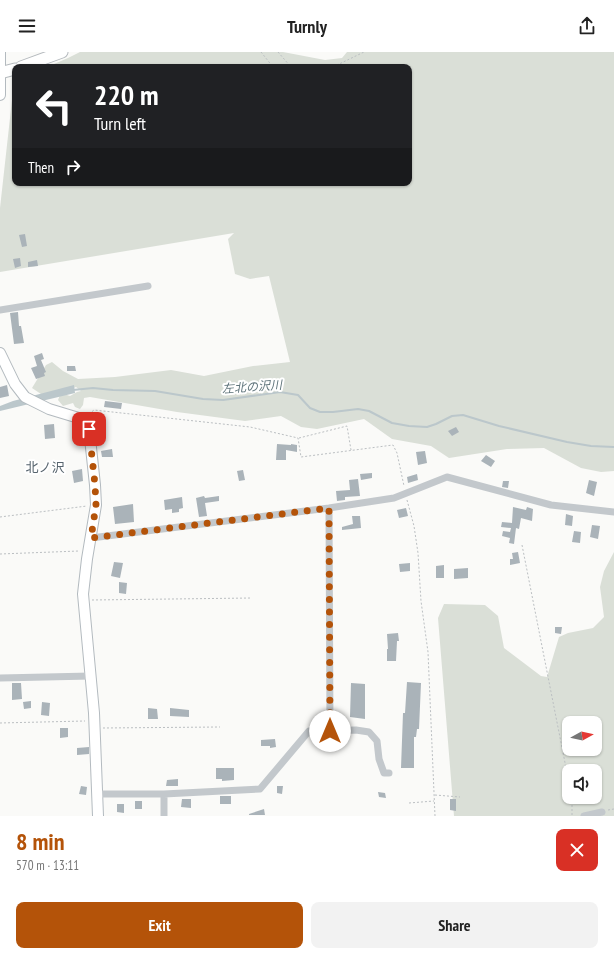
<!DOCTYPE html>
<meta charset="utf-8">
<style>
:root{--surface:#fff;--page:#f2f2f2;--text:#222;--muted:#767676;--accent:#b45309}
body{margin:0;font-family:"PT Sans Narrow","Noto Sans JP",sans-serif;background:var(--page);color:var(--text);height:100vh;display:flex;flex-direction:column;font-size:15px;white-space:nowrap}
*{box-sizing:border-box;margin:0}
p{font-size:13px;color:var(--muted)}
.icon{flex:none;width:22px;height:22px;fill:none;stroke:currentColor;stroke-width:2;stroke-linecap:round;stroke-linejoin:round}
.map{position:relative;height:764px;overflow:hidden}
.sheet{display:flex;flex-direction:column;background:var(--surface);flex:1}
.sheet>*{flex:none}
.top-card{position:absolute;left:12px;top:12px;width:400px;height:122px;border-radius:8px;box-shadow:0 1px 3px #0004;background:#202124;color:#fff;overflow:hidden}
.needle{width:26px;rotate:82deg}
.buttons{position:absolute;left:562px;top:664px;display:grid;gap:8px}
.buttons a{display:grid;place-items:center;width:40px;height:40px;border-radius:8px;background:var(--surface);box-shadow:0 1px 3px #0004;font-size:20px}
.pin{position:absolute;display:grid;place-items:center;width:34px;height:34px;color:#fff;margin:-17px;border-radius:8px;box-shadow:0 2px 6px #0006}
.me{position:absolute;width:44px;margin:-22px;rotate:0deg;stroke-linejoin:round;filter:drop-shadow(0 0 3px #0008)}
.turn{display:flex;align-items:center;gap:14px;height:84px;padding:0 16px;font-size:18px}
.turn .icon{width:52px;height:52px;stroke-width:2.5}
.turn b{display:block;font-size:28px;line-height:34px}
.then{display:flex;align-items:center;height:38px;padding:0 16px;background:#0003;gap:8px;font-size:15px}
.round{display:grid;place-items:center;flex:none;width:42px;height:42px;border-radius:8px;background:var(--page)}
.head{display:flex;align-items:center;justify-content:space-between;height:68px;padding:0 16px}
h1{font-size:24px;font-weight:700;line-height:30px;color:var(--accent)}
.primary-button{display:flex;gap:8px;margin-top:auto;padding:8px 16px}
.primary-button a{flex:1;height:46px;border-radius:8px;background:var(--accent);color:#fff;font-size:16px;font-weight:700;line-height:46px;text-align:center}
.primary-button a+a{background:var(--page);color:var(--text)}
header{display:flex;justify-content:space-between;align-items:center;height:52px;padding:0 16px;background:var(--surface);font-size:18px;font-weight:700}
.map>svg:first-child{display:block}
.green{fill:#dadfd7;fill-rule:evenodd}
.water{fill:#bbc7cb}
.lines{fill:none;stroke-linecap:round;stroke-linejoin:round}
.stream{stroke:#bbc7cb;stroke-width:2}
.building{fill:#aab3b9}
.secondary-casing{stroke:#b3babf;stroke-width:12}
.primary-casing{stroke:#b5babe;stroke-width:13}
.path{stroke:#bbbfc2;stroke-width:1;stroke-dasharray:2 2;stroke-linecap:butt}
.street{stroke:#c3c8cc;stroke-width:7}
.secondary{stroke:#fff;stroke-width:10}
.primary{stroke:#fff;stroke-width:11}
.route{stroke:#b45309;stroke-width:7;stroke-dasharray:0 12.6}
.labels{text-anchor:middle;stroke-width:4;stroke-linejoin:round;paint-order:stroke}
.water-label{font-size:12px;font-style:italic;fill:#60757c;stroke:#fff}
.quarter-label{font-size:13px;fill:#57646e;stroke:#fff}
</style>
<header><svg class="icon" aria-label="menu" viewBox="0 0 24 24"><path d="M4 6h16M4 12h16M4 18h16"/></svg>Turnly<svg class="icon" aria-label="share" viewBox="0 0 24 24"><path d="M12 15V3M7 8l5-5 5 5M5 13v7h14v-7"/></svg></header>
<div class="map">
<svg width="614" height="764" viewBox="0 0 614 764">
<rect width="100%" height="100%" fill="#fafaf8"/>
<path class="green" d="M80 0H283L325 8 342 6 347 0H614V419L601 420 581 416 544 396 507 397 449 406 431 394 392 387 364 367 317 377 301 375 281 364 245 369 177 360 90 345 84 346 83 353 80 357 75 355 73 351 63 354 58 348 60 343 64 342 70 344 77 340 81 339 76 335 47 346 32 336 46 313 52 310 63 319 78 327 115 325 171 318 204 324 253 314 290 310 269 224 250 227 235 222 228 187 234 181 0 220V156L14 30 15 29V131H409V15H47L68 6Z
M614 500V764H454L438 566 444 552 485 553 498 564 504 596 541 624 547 625 559 585 568 581 593 576 604 565 600 535 604 519ZM569 671H595V697H569ZM569 719H595V745H569Z"/>
<path class="water" d="M74 333 75 341 0 359V354L13 349Z"/>
<g class="lines">
<path class="stream" d="M73 338 93 336 113 338 155 339 203 347 223 348 280 340 298 343 310 356 320 360H333L358 357 369 359 392 371 409 374 427 375 436 372 452 364 463 363 499 374 567 390 591 394 614 395"/>
</g>
<path class="building" d="M25 182 27 194 22 195 19 183Z
M20 206 21 214 15 216 13 207Z
M37 208 38 214 28 215V210Z
M18 260 19 274H21L24 291 14 292 10 261Z
M42 301 44 307 41 308 46 320 44 321 45 324 36 327 31 316 37 314 34 304Z
M67 314H75L76 319H67Z
M7 333 9 344 0 346V335Z
M105 349 122 351 121 357 104 355Z
M54 372 55 386 45 387 44 373Z
M456 375 459 380 452 384 448 379Z
M277 392 291 393V392L297 393V400L286 398V408H276Z
M112 397 113 405H102L101 399Z
M425 399 427 411 418 413 416 400Z
M486 403 495 409 491 415 481 409Z
M82 417 83 429 74 431 72 419Z
M243 418 245 428 239 429 237 419Z
M372 421V426L361 428 360 422Z
M417 422 418 428 408 431 407 425Z
M358 427 360 444 345 445V448L337 449 336 439 350 438 349 428Z
M589 428 597 430 594 444 586 441Z
M503 429H509L508 436 502 435Z
M204 444 205 446 219 444V449L205 451 207 464 199 465 196 446Z
M182 445 183 456 179 457V460L172 461V457L165 458 164 448Z
M133 452 134 470 115 472 113 455Z
M513 455 526 458 527 455 533 457 532 469 521 466 519 477 516 476 514 492 509 491 510 486 502 484 503 479 510 480 511 476 501 475 502 470 512 471Z
M406 456 408 464 399 466 397 458Z
M566 462 573 464 572 474 565 473Z
M352 464H360L361 476 342 478V475L353 472Z
M592 473 600 474 598 487 590 485Z
M574 479 581 480 580 491 572 490Z
M518 500 520 511 510 513V507H513L512 501Z
M114 510 123 511 120 526 111 524Z
M410 511V519L400 520 399 512Z
M444 513V526H436V514Z
M468 516V526L454 527V517Z
M119 530 127 531 126 542 119 541Z
M555 575H562L561 582 555 581Z
M398 581 399 589H397L396 609H387V597H388L387 582Z
M407 630 421 631 419 677H417L416 685H414V716H401L403 661H405Z
M12 631H21L22 647 12 648Z
M351 631 365 632V667L350 665Z
M31 649V656L24 657 23 650Z
M42 650 50 651 49 664 41 663Z
M148 656 157 657 158 667H148Z
M170 656 189 658V665L170 664Z
M60 676H68V685L60 686Z
M275 687 276 695 270 696V694H261V688Z
M89 695V702L77 703V696Z
M216 716H234V728L222 729V727H216Z
M178 727V734H166L167 728Z
M81 734 87 735 86 743 79 742Z
M277 734H283L282 742 277 741Z
M378 740 385 741 386 746 379 745Z
M220 744H231V752H220Z
M182 747H191V756L181 755Z
M450 747H456V759L450 758Z
M135 749H142V757H135Z
M117 752H124V761L117 760Z
M264 757 265 763H249V762Z"/>
<g class="lines">
<defs>
<path id="secondary" d="M0 43V0
M0 301 15 332 25 345 49 357 82 367 89 377 95 433 96 453 87 507 83 542 94 661 98 764"/>
<path id="primary" d="M21 15 62 0
M0 21 15 17"/>
</defs>
<use href="#secondary" class="secondary-casing"/>
<use href="#primary" class="primary-casing"/>
<path class="path" d="M261 0 273 15
M278 0 291 15
M333 15 364 0
M89 362 94 358 250 375 298 386 301 405 393 393 397 401 404 434
M299 386 347 374 351 398
M407 448 414 474 418 501 421 549 428 600 435 764
M0 465 87 454
M522 493 569 731
M0 502 79 499
M92 548 252 546
M0 671 85 669
M103 676 220 675
M435 743 460 745
M572 745V764
M409 751 434 749
M608 758 614 757"/>
<path class="street" d="M0 258 148 234
M329 456 330 679
M91 486 329 456 394 446 447 425 551 453 614 460
M0 626 91 624
M97 742H164L260 737 309 679 356 678 369 680 377 689 379 707 384 721H389
M164 764V742
M584 764 602 760"/>
<use href="#secondary" class="secondary"/>
<use href="#primary" class="primary"/>
</g>
<g class="lines">
<path class="route" d="M89 377 95 433 96 453 91 486 329 456 330 679"/>
</g>
<g class="labels">
<g class="water-label">
<text transform="translate(252 335) rotate(-4)" y="4">左北の沢川</text>
</g>
<g class="quarter-label">
<text x="45" y="420">北ノ沢</text>
</g>
</g>
</svg>
<div class="buttons">
<a><svg class="needle" viewBox="-14 -14 28 28"><path d="M0-13l5 13h-10z" fill="#e53935"/><path d="M0 13l5-13h-10z" fill="#767676"/></svg></a>
<a><svg class="icon" aria-label="sound" viewBox="0 0 24 24"><path d="M4 9h4l5-4v14l-5-4H4zM17 9q2 3 0 6"/></svg></a>
</div>
<div class="pin" style="left:89px;top:377px;background:#d93025"><svg class="icon" aria-label="arrive" viewBox="0 0 24 24"><path d="M6 21V4h12l-3 4 3 4H6"/></svg></div>
<svg class="me" style="left:330px;top:679px" viewBox="-20 -20 40 40"><circle r="19" fill="#fff"/><path d="M0-13L10 11 0 6-10 11z" fill="#b45309"/></svg>
<div class="top-card">
<div class="turn"><svg class="icon" aria-label="left" viewBox="0 0 24 24"><path d="M17 20v-9H6M10 6l-5 5 5 5"/></svg><div><b>220 m</b>Turn left</div></div>
<div class="then">Then<svg class="icon" aria-label="right" viewBox="0 0 24 24"><path d="M7 20v-9h11M14 6l5 5-5 5"/></svg></div>
</div>
</div>
<section class="sheet">
<div class="head"><div><h1>8 min</h1><p>570 m · 13:11</p></div><a class="round" style="background:#d93025;color:#fff"><svg class="icon" aria-label="close" viewBox="0 0 24 24"><path d="M6 6l12 12M18 6L6 18"/></svg></a></div>
<div class="primary-button"><a>Exit</a><a>Share</a></div>
</section>
